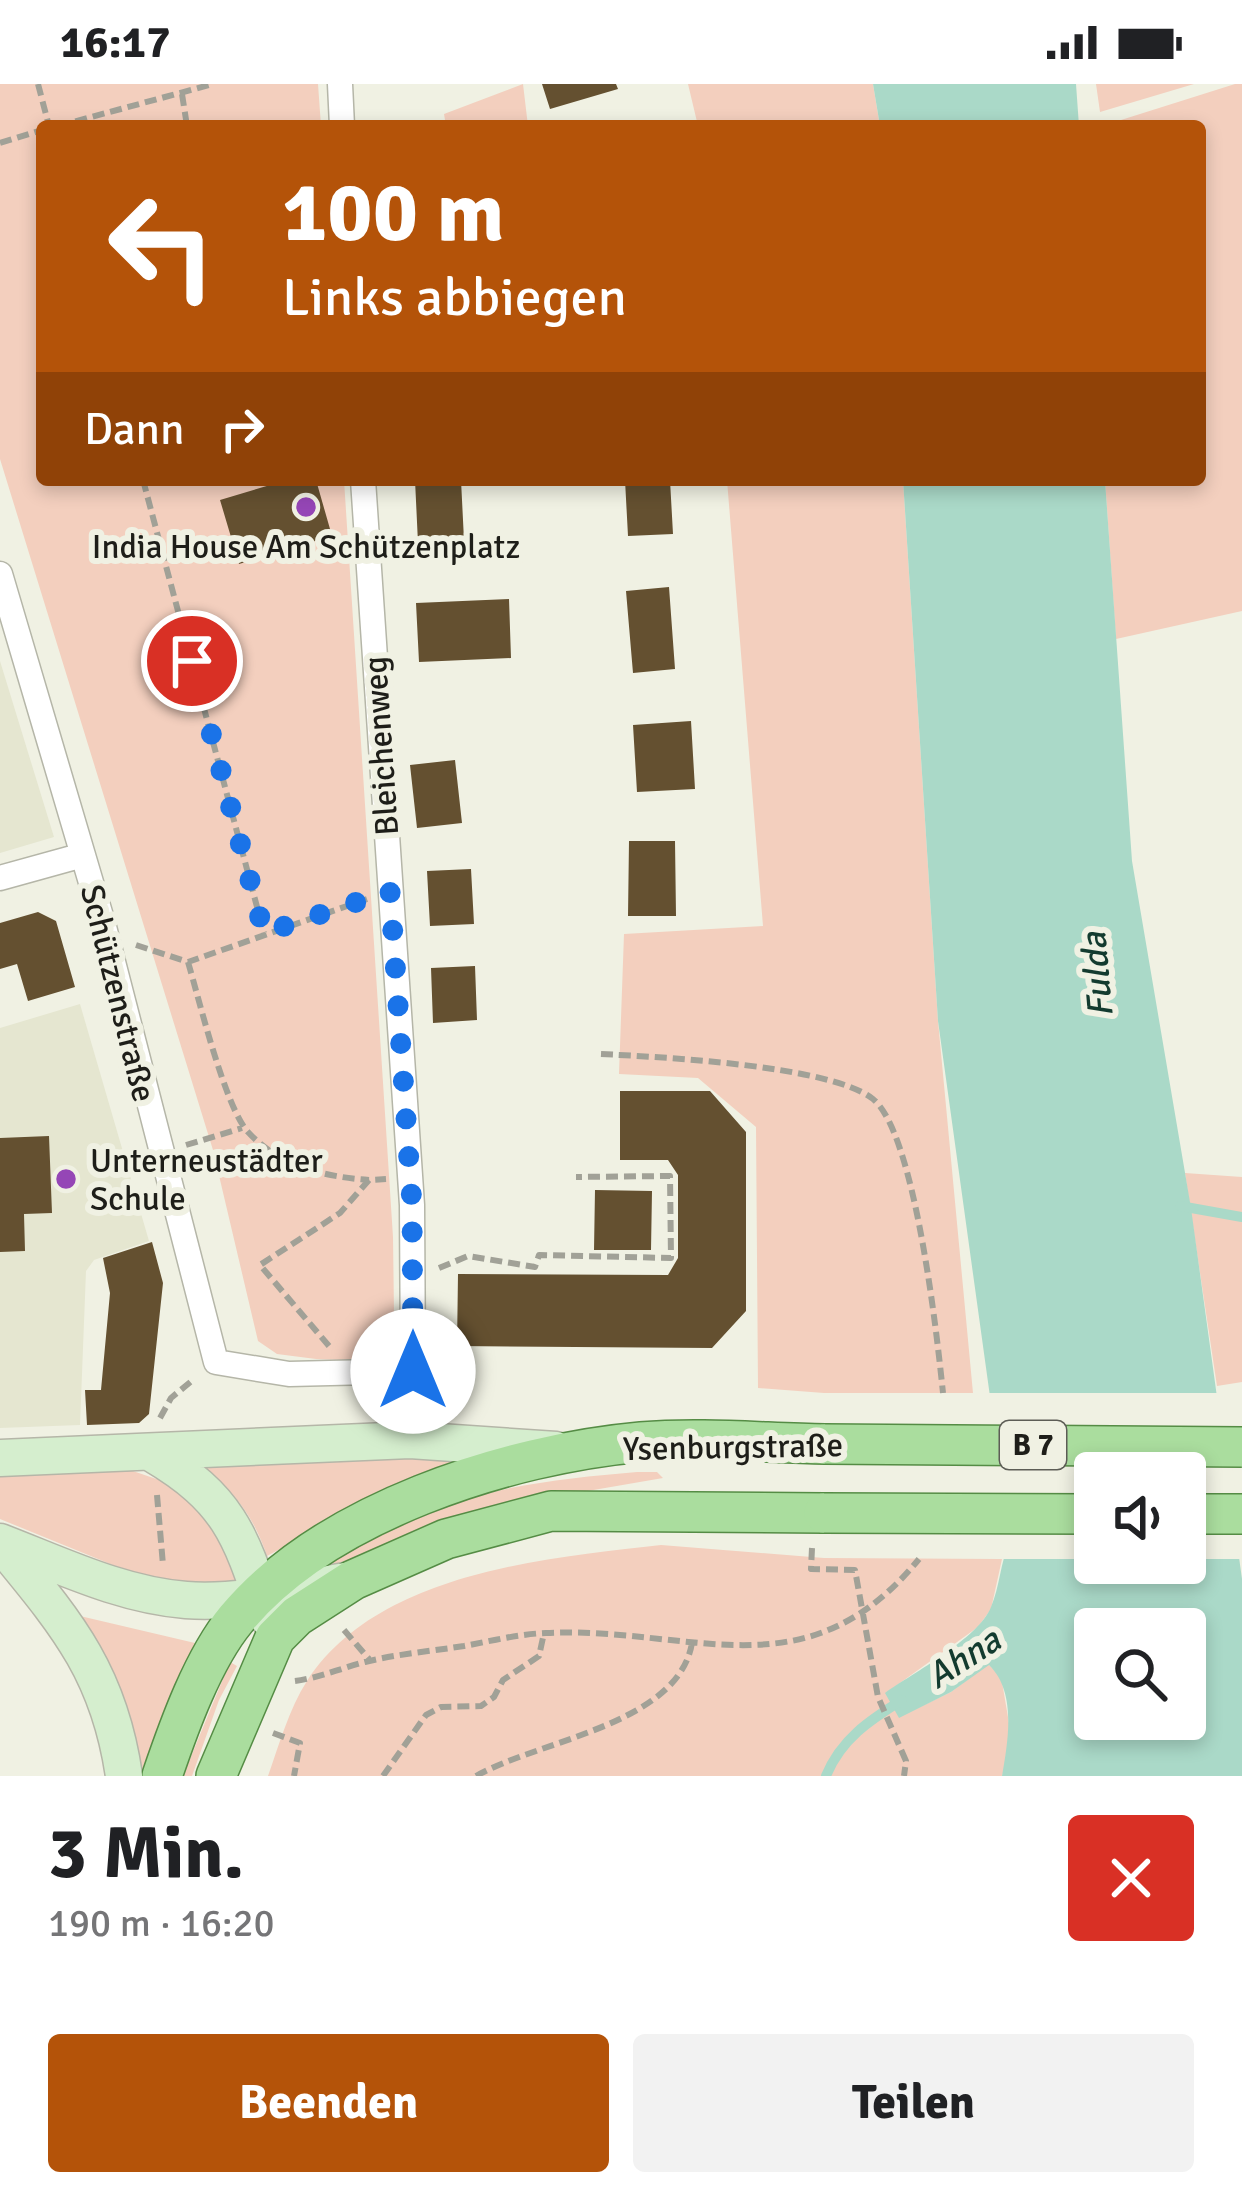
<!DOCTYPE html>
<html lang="de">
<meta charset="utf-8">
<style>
:root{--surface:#fff;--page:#f2f2f2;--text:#202124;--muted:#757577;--accent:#b45309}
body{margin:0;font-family:Signika,sans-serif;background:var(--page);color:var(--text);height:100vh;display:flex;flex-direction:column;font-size:45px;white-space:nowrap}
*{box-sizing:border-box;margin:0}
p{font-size:39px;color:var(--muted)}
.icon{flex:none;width:66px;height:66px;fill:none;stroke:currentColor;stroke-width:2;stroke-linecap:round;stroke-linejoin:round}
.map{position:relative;height:1692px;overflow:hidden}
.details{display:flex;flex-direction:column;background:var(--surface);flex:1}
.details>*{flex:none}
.hud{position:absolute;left:36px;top:36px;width:1170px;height:366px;border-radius:12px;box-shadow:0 6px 18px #0003;background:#b45309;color:#fff;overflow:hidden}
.fabs{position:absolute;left:1074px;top:1368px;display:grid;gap:24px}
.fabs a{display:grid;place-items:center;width:132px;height:132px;border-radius:12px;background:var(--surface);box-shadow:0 6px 18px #0003;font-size:60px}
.pin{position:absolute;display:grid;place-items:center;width:102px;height:102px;color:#fff;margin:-51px;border:6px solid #fff;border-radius:50%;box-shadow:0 3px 12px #0007}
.me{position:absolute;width:132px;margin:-66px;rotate:0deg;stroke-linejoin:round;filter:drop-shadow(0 0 9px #0008)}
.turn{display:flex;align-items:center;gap:42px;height:252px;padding:0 48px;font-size:54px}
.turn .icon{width:156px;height:156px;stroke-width:2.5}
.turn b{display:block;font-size:84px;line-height:102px}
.then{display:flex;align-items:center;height:114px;padding:0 48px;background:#0003;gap:24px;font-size:45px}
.round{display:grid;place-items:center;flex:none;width:126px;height:126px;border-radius:12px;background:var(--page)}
.overview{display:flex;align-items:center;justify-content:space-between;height:204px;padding:0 48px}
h1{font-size:72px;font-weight:800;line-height:90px}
.cta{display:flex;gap:24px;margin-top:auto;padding:24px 48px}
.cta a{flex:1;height:138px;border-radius:12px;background:var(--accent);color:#fff;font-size:48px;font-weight:800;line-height:138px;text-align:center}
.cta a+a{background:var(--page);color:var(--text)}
.status{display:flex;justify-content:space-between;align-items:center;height:84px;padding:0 60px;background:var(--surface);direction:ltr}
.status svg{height:33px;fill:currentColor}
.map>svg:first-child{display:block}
.built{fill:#e5e6d0}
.green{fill:#f3cfbe}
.water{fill:#aad9c8;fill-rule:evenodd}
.pier{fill:#f0f1e3}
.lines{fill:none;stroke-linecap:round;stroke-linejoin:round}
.stream{stroke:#aad9c8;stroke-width:10}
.building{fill:#645030}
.street-casing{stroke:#b5b6a8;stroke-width:27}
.secondary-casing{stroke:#b5b6a8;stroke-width:39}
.primary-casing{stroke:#558c45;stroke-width:42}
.path{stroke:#a1a197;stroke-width:6;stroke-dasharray:12 6;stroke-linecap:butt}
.street{stroke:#fff;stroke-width:24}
.secondary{stroke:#d5eece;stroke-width:36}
.primary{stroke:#aadd9e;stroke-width:39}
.primary-bridge-casing{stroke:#558c45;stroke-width:42;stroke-linecap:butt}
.primary-bridge{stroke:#aadd9e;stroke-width:39}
.route{stroke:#1a73e8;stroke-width:21;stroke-dasharray:0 37.8}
.poi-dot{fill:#9546b6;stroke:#f0f1e3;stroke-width:4.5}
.labels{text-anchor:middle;stroke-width:12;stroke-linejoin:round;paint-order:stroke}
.shield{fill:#f0f1e3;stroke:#5d5d56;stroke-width:3}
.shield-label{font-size:30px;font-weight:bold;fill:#1e1e19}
.poi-label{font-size:33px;fill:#1e1e19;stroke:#f0f1e3}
.street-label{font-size:33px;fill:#1e1e19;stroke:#f0f1e3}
.water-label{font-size:36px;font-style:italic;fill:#133b2f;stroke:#f0f1e3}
</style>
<div class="status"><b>16:17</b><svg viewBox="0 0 49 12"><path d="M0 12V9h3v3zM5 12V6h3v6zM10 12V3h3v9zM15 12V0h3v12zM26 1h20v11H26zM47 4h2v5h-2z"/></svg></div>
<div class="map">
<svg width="1242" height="1692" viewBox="0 0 1242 1692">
<rect width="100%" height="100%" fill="#f0f1e3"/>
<path class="built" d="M0 577 54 753 0 769Z
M80 920 149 1157 94 1176 86 1187 80 1341 0 1344V944Z"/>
<path class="green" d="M0 0H318L321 42H42V396H344L393 1153 394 1229 387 1265 361 1277 316 1275 277 1270 258 1257 213 1066 0 375Z
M523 0 528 42H446L444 30Z
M688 0H873L880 42H698Z
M1096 0H1194L1100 28Z
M1235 0H1242V527L1116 555 1105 396H1200V42H1102Z
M727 396H903L938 937 973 1309H824L758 1304 756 1043 698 994 619 990 624 850 763 842Z
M1185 1089 1242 1093V1298L1217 1302Z
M461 1374 455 1385 389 1407 267 1472C255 1435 235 1409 206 1384L315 1376Z
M124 1384 174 1401 226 1451 240 1502 190 1499 130 1488 0 1435V1388Z
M637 1388H657L663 1394 484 1425 321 1486 317 1482C353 1464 388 1442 426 1428 494 1402 565 1394 637 1388Z
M661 1461 824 1474 1002 1475 991 1525 978 1543 886 1609 899 1633 951 1608 988 1580 1001 1592 1010 1645 1015 1650 1002 1692H268C279 1661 289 1625 307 1597 377 1489 545 1474 661 1461Z
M80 1532 195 1559 197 1565 147 1692H137Z
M230 1578 237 1582 219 1616 192 1692H183Z"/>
<path class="water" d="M873 0H1076L1079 42H880Z
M903 396H1105L1132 777 1191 1124 1242 1495V1692H1002C1008 1657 1017 1608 989 1581L951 1608 899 1634 885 1609C913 1589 979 1554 991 1523 1000 1502 1000 1479 1010 1457L938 937ZM1095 1389H1185V1479H1095ZM1095 1545H1185V1635H1095Z"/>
<path class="pier" d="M983 1309H1225L1242 1475H1185V1389H1095V1475H996L1004 1457Z"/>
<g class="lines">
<path class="stream" d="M1180 1122 1242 1133
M826 1692C841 1655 870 1636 902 1616"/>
</g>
<path class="building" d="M542 0H616L618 5 550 25Z
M287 396H316L332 452 239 480 220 416Z
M415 396H461L464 456 418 459Z
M625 396H670L673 450 628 452Z
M669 503 675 585 633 589 626 507Z
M509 515 511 574 419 578 416 519Z
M691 637 695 705 637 708 633 641Z
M455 676 462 739 417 744 410 681Z
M629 757H675L676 832H628Z
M471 785 474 840 430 842 427 787Z
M38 828 56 837 75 903 28 917 17 880 0 885V839Z
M475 882 477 936 433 939 431 884Z
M620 1007H710L746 1048V1227L712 1264 457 1262 458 1190 668 1191 678 1174V1091L668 1076H620Z
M49 1052 52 1129 24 1130 25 1167 0 1168V1054Z
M595 1106 652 1107 651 1166H594Z
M152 1158 163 1199 149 1330 139 1339 87 1341 85 1306H101L110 1209 103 1174Z"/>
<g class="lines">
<defs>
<path id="street" d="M340 0 342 42
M0 490 103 839 216 1278 289 1290 413 1287 412 1121 363 396
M0 794 83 771"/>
<path id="secondary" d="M153 1370C231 1416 241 1453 268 1534
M0 1374 410 1356 556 1366
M0 1458C60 1481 121 1511 186 1516 241 1520 297 1505 351 1496
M2 1461C66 1539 109 1588 124 1692"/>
<path id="primary" d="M1185 1430H1242
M162 1692C179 1642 203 1575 236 1535 325 1428 507 1370 641 1358 701 1353 764 1359 825 1360
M216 1692 275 1554 297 1532 353 1496 446 1455 551 1427 824 1429"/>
</defs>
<use href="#street" class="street-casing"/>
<use href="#secondary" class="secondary-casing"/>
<use href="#primary" class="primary-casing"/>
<path class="path" d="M38 0 49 42
M182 10 187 42
M58 42 213 0
M0 59 42 46
M143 396 264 849
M136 861 188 878 367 815
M188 878C199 915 225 1023 248 1048 279 1082 325 1093 369 1096
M601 970C659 973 830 981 873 1015 915 1049 937 1251 943 1309
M186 1061 242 1044
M439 1184 468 1172 535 1183 539 1171 671 1174 670 1092 576 1093
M329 1262 260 1181 340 1129 369 1096 386 1095
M160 1334 171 1314 194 1295
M157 1411 163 1481
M812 1464 811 1485 855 1486 878 1613 906 1677 904 1692
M344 1546 369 1575
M295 1597C318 1594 342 1584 365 1578 397 1570 432 1567 464 1562 491 1557 519 1550 546 1549 692 1542 806 1613 919 1475
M273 1649 300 1659 294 1692
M383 1692 426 1631 441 1623 481 1622 494 1613 503 1596 539 1572 544 1549
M476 1692C539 1656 678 1641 692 1559"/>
<use href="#street" class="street"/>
<use href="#secondary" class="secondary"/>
<use href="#primary" class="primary"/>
<defs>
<path id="primary-bridge" d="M825 1360 1242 1363
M824 1429 1095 1430"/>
</defs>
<use href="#primary-bridge" class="primary-bridge-casing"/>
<use href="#primary-bridge" class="primary-bridge"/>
</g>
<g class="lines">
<path class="route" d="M192 577 264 849 390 807 412 1120 413 1287"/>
</g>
<g class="poi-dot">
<circle cx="306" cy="423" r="12"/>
<circle cx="66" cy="1095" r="12"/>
</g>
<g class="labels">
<rect class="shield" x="1000" y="1337" width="66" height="48" rx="9"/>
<g class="shield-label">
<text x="1033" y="1371">B 7</text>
</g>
<g class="poi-label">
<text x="306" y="474">India House Am Schützenplatz</text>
<text x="90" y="1088" text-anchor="start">Unterneustädter<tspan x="90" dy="38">Schule</tspan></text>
</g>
<g class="street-label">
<text transform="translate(380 662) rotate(-94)" y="12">Bleichenweg</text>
<text transform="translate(119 909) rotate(76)" y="12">Schützenstraße</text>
<text transform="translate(733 1362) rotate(-1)" y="12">Ysenburgstraße</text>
</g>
<g class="water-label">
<text transform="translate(1096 891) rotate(-95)" y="13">Fulda</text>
<text transform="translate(963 1573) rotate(-33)" y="13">Ahna</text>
</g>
</g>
</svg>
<div class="fabs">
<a><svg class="icon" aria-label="sound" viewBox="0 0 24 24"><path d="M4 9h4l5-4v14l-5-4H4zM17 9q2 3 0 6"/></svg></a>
<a><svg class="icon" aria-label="search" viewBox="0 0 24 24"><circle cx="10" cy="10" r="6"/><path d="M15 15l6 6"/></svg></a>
</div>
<div class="pin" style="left:192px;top:577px;background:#d93025"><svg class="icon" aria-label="arrive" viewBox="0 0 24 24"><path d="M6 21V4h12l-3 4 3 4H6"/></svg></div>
<svg class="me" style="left:413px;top:1287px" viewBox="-20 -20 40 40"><circle r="19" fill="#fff"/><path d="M0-13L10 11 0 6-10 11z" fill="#1a73e8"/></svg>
<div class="hud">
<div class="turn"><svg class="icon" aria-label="left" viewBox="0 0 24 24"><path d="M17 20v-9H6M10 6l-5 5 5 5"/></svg><div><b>100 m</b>Links abbiegen</div></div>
<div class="then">Dann<svg class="icon" aria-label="right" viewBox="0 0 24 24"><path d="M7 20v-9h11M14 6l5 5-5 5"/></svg></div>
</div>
</div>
<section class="details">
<div class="overview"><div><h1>3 Min.</h1><p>190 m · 16:20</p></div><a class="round" style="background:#d93025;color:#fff"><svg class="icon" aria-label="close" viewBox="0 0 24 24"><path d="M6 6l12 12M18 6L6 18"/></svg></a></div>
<div class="cta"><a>Beenden</a><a>Teilen</a></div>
</section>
